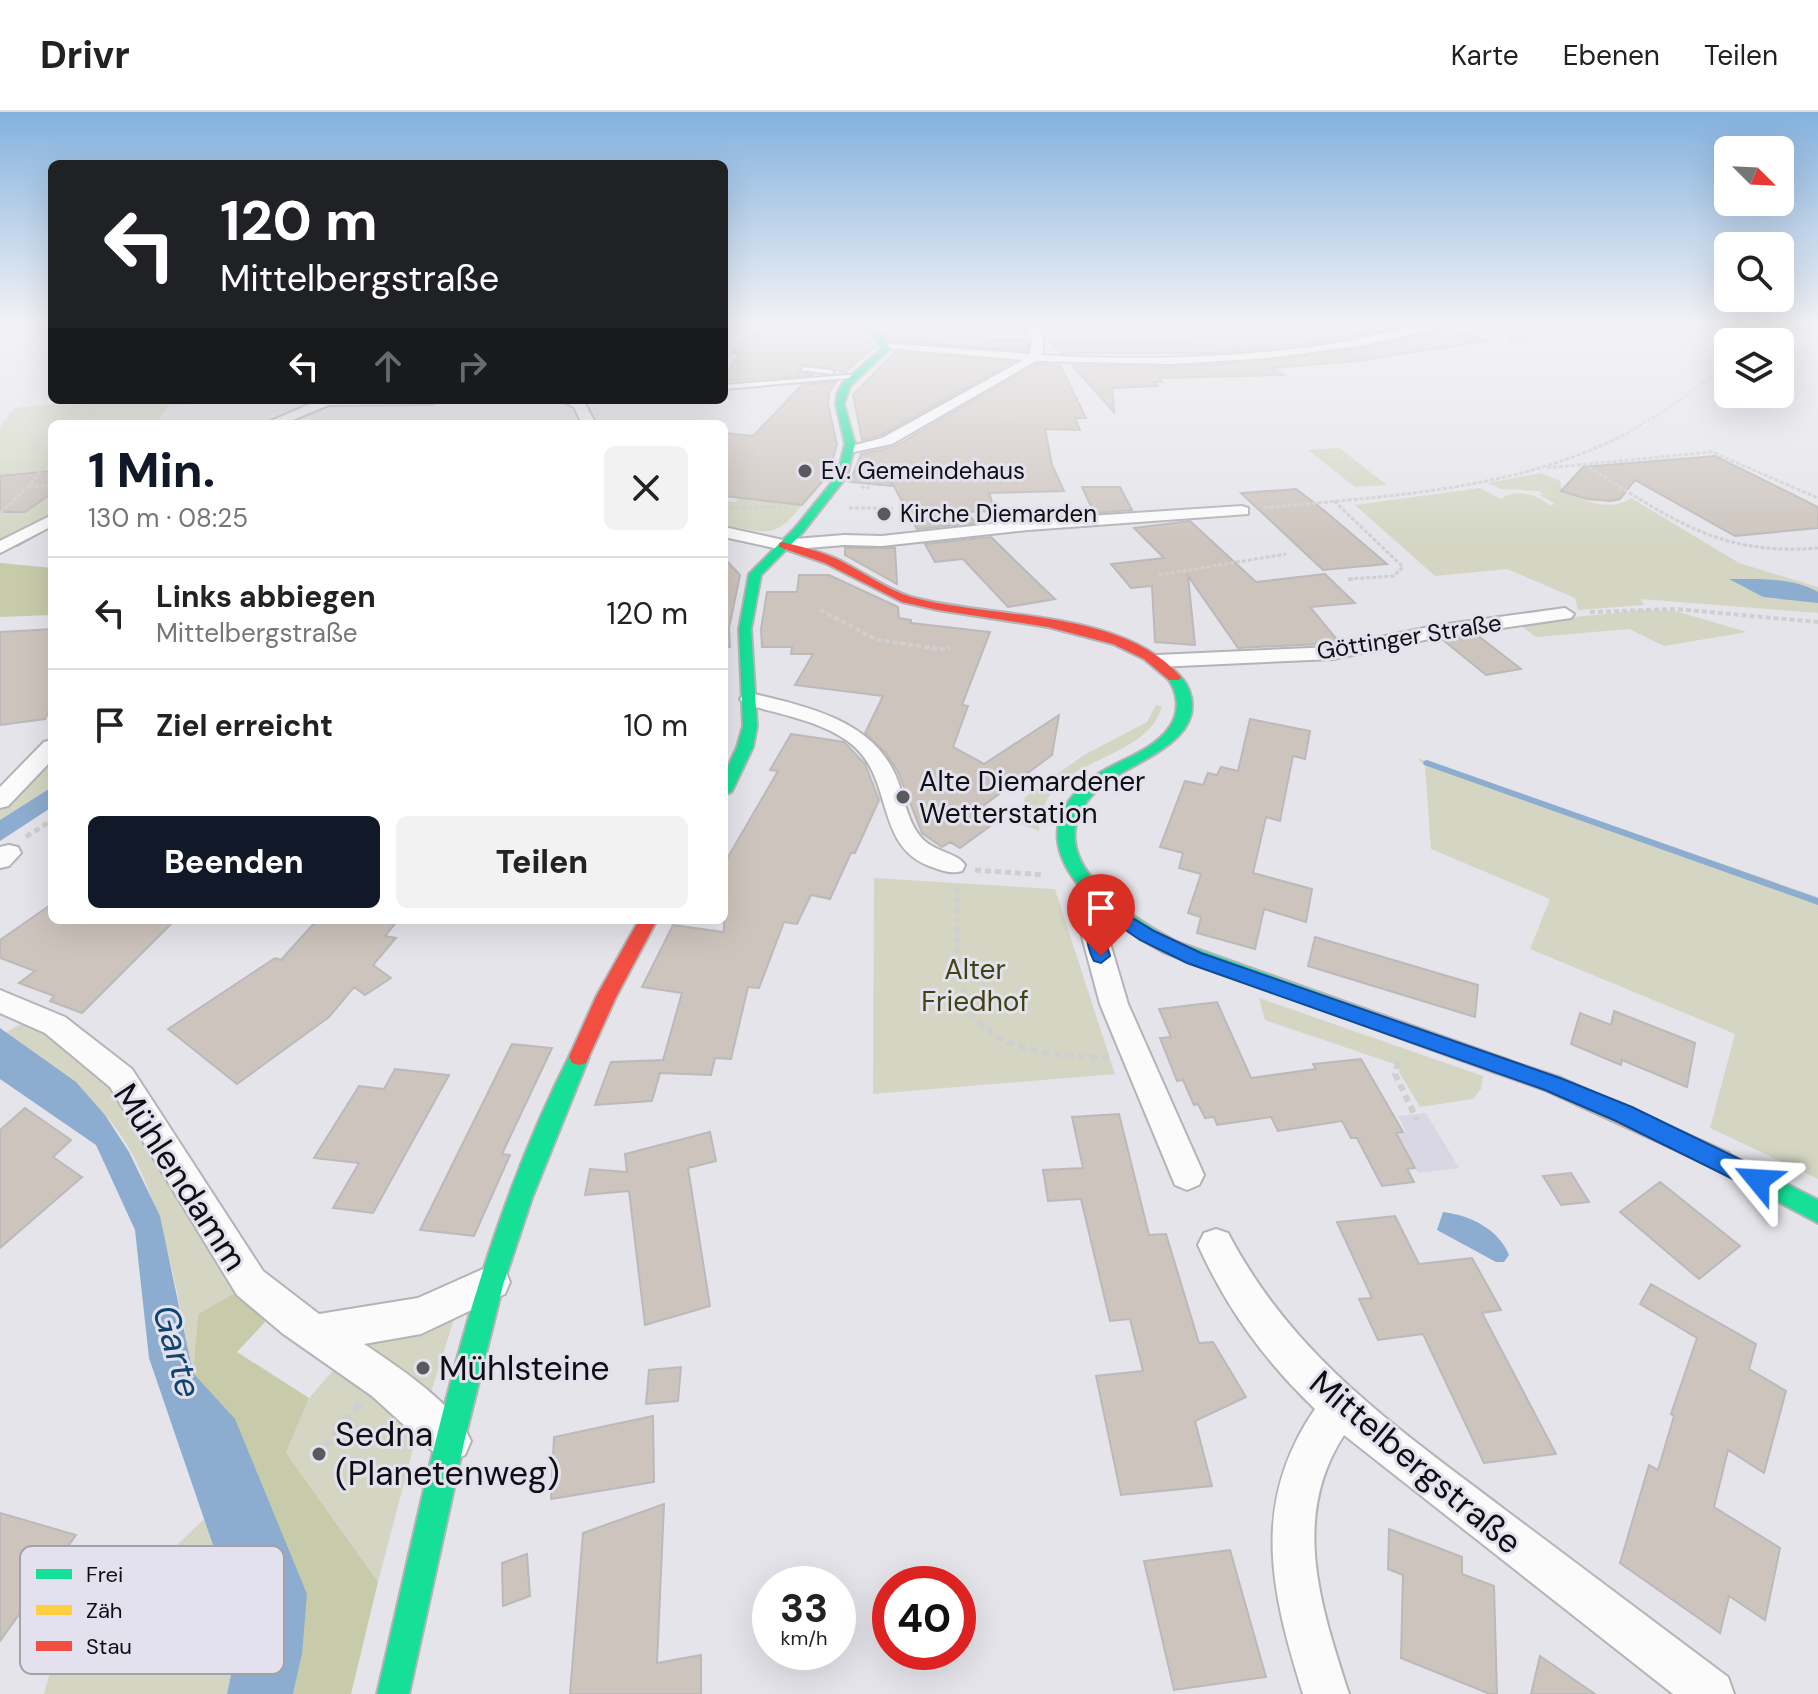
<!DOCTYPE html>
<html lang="de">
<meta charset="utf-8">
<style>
:root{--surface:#fff;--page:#f2f2f2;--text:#222;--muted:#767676;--line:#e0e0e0;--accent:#111827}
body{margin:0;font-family:"DM Sans",sans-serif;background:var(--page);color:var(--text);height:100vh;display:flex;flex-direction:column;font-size:30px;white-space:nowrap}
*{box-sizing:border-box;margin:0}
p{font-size:26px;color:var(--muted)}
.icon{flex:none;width:44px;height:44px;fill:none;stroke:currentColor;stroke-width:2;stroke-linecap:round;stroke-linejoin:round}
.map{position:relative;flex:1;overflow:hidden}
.panel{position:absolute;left:48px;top:308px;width:680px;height:504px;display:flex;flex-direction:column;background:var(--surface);border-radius:12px;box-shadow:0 8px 32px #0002}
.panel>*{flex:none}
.guide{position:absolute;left:48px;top:48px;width:680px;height:244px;border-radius:12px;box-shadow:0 8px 32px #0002;background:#202124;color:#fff;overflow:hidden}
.needle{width:52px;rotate:114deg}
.fabs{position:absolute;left:1714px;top:24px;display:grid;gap:16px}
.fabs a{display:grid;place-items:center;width:80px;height:80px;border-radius:12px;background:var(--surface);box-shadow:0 8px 32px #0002;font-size:40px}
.speed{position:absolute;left:752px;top:1454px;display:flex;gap:16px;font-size:40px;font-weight:700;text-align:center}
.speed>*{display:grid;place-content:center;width:104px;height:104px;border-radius:50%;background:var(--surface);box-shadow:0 8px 32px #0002;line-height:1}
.speed small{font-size:20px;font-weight:400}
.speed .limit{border:12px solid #d22;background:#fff;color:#111}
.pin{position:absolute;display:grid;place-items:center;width:68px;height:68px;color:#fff;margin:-82px -34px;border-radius:50% 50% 50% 0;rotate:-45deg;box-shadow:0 0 8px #0007}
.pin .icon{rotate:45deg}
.me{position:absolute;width:88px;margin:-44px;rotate:297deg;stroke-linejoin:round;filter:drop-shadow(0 0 6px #0008)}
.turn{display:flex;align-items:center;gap:28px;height:168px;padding:0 40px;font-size:36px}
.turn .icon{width:104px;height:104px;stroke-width:2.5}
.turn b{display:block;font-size:56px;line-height:68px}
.lanes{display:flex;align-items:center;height:76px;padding:0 40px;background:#0003;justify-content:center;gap:40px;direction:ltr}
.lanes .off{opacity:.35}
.round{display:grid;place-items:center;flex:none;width:84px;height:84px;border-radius:12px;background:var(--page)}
.headline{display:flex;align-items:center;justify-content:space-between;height:136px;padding:0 40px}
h1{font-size:48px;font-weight:800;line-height:60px;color:var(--accent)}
.button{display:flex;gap:16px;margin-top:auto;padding:16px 40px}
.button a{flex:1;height:92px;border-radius:12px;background:var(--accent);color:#fff;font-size:32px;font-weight:800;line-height:92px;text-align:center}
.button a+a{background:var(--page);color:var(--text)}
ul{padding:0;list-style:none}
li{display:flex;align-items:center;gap:24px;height:112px;padding:0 40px;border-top:2px solid var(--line)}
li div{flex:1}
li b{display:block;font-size:30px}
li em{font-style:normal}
header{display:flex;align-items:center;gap:48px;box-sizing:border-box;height:112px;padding:0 40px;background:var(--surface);border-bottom:2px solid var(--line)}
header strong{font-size:38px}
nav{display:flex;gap:44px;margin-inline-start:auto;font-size:28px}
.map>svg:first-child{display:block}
.built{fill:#d9d7e4}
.green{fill:#d4d6c3}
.forest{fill:#c7cbaa}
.water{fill:#8cadcf}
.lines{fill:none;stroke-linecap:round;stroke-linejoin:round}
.stream{fill:#8cadcf;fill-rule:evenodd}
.building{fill:#cdc4bd;stroke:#bbb9ba;stroke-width:2}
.lane-casing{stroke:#b4b3b7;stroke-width:4}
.street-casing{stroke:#b4b3b7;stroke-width:4}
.fast-casing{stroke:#b4b3b7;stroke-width:4}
.slow-casing{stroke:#b4b3b7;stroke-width:4}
.jam-casing{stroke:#b4b3b7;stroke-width:4}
.path-far5{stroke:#cfcfd0;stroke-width:2;stroke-dasharray:3 2;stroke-linecap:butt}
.path-far4{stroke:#cfcfd0;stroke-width:3;stroke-dasharray:4 2;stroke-linecap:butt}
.path-far3{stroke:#cfcfd0;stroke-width:4;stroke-dasharray:5 3;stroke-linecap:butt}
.path-far2{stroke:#cfcfd0;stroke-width:5;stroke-dasharray:6 4;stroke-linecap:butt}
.path-far1{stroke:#cfcfd0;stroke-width:6;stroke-dasharray:7 5;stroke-linecap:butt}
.path{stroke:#cfcfd0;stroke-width:8;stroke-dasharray:10 6;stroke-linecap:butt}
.lane{fill:#fbfbfc;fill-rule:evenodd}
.street{fill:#fbfbfc;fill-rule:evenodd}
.fast{fill:#16e098;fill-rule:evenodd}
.slow{fill:#ffcf43;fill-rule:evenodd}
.jam{fill:#f24e42;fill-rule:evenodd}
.route{fill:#1a73e8;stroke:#114b97;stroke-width:2}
.poi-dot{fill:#5a595e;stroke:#e3e1ed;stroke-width:3}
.labels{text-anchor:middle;stroke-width:6;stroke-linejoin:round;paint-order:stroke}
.far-poi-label{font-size:24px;fill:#0f0e12;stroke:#e3e1ed;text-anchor:start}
.far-street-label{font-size:24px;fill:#0f0e12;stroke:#e3e1ed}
.poi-label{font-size:28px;fill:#0f0e12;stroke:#e3e1ed;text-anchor:start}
.park-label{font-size:28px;fill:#404413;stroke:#e3e1ed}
.near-street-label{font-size:34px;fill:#0f0e12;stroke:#e3e1ed}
.near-poi-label{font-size:34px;fill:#0f0e12;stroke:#e3e1ed;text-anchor:start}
.near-water-label{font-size:36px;font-style:italic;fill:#0e4470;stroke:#e3e1ed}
.key{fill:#e3e1ed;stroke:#a3a2ab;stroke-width:2}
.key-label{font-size:22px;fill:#0f0e12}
</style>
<header>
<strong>Drivr</strong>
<nav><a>Karte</a><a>Ebenen</a><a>Teilen</a></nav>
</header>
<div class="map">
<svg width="1818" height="1582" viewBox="0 0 1818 1582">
<rect width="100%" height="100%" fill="#e5e4ea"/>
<path class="built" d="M1426 1001 1459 1056 1418 1061 1415 1056 1408 1057 1414 1070 1382 1074 1357 1026 1406 1020 1398 1004Z"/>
<path class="green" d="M1034 210H1192L1209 222 1165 225 1178 236 1154 239 1110 211 1042 219Z
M1473 210H1642L1508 233 1509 217 1478 222 1458 214Z
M1668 210H1786L1752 230H1739Z
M95 288H317L169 293 156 312H52V404L0 432V315L14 296Z
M1339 336 1387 373 1355 375 1308 338Z
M1541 361 1560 369 1562 378C1583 388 1609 401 1631 386L1739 451 1818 475V501L1641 487 1644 493 1578 498 1575 486 1507 457 1435 464 1355 393 1480 376 1501 387C1513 376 1537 382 1549 393L1555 392 1539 383 1543 382 1539 379 1501 377 1488 371Z
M740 386 802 393C774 429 766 420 724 413V389L735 390Z
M1643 498 1675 499 1747 520 1664 534 1629 517 1536 525 1517 511Z
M1156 593 1162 594C1146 654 1040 642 1039 719L1021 712 1025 685 1084 643 1147 610Z
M1417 646 1818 785V1067L1710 1016 1735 922 1530 837 1550 787 1431 737 1425 654Z
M52 651V675L0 708V697Z
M874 766 1055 777 1115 962 873 982Z
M1259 886 1483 964 1481 977 1473 987 1420 995 1399 960 1400 954 1265 908Z
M27 909 78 942 111 972 240 1178 198 1202 193 1261C176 1181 162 1066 105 1003 79 974 36 945 6 920Z
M459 1191 428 1290 359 1224Z
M337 1254 417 1322 378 1470 286 1341 309 1286Z
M204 1407 241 1515 227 1582H44L52 1553Z"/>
<path class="forest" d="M0 451 52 456V503L0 505Z
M240 1178 265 1210 237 1240 309 1286 286 1341 378 1470 351 1582H293L302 1542 193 1261 198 1202Z"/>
<path class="water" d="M1729 467C1757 467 1793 465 1818 480V491L1763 485Z
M52 675V695L0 729V708Z
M0 916 76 970 105 1003 129 1040 160 1104 193 1261 235 1307 307 1482 302 1542 293 1582H227L241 1515 149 1246 135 1118 96 1033 0 967Z
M1443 1100C1469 1103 1499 1117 1509 1143L1504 1150H1496L1437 1118Z"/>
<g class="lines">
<path class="stream" d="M1480 210H1486L1471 217 1468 216Z
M44 416 49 417 17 435 12 434Z
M1427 648 1818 786V793L1424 653 1423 651 1424 649Z"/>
</g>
<path class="building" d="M876 210H940L946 215 985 216 984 227 1029 228 1027 239 894 229Z
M1241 210H1424L1318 231 1214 241H1061L1050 229 1119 230 1219 225 1202 213Z
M780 215 837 216 866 225 874 235 845 260 803 252 799 260 814 263 724 269V263L740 242 732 241 756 219Z
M1448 217 1487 229 1356 249 1272 256 1283 263 1159 266 1162 270H1154L1158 274 1112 276 1114 300 1072 253 1171 255 1268 249 1364 236Z
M895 240 1013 250 881 323 862 328 853 283Z
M1037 252 1060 253 1086 306H1075L1080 318 1045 317 1052 353 1064 379 989 381 995 399 966 400 976 411 917 417 891 369V374L850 370 861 342 894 335Z
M836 270 829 280 828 292 837 332 829 362 802 393 724 384V321L753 324 802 273Z
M1715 344 1818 395V416L1735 424 1635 368 1620 387 1611 389 1587 387 1561 379 1583 355Z
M52 359V381L25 400H0V364Z
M1082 375H1120L1132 398 1094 401Z
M1296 377 1326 400 1387 452 1323 458 1241 381Z
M1190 409 1256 470 1325 462 1355 491 1310 495 1340 531 1238 536 1188 464 1195 533 1155 530 1152 474 1131 476 1111 452 1164 446 1134 416Z
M991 425 1032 465 1055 487 1008 495 963 447 935 450 925 432Z
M845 436H895L897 472 845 443Z
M724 446 740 463 729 516 730 535H724Z
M799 463H829L898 495 899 506 911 508V511L990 520 962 593 968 594 953 635 984 652 1059 603 1052 643 983 694 990 698 987 700 1000 707 960 736 950 730 942 735 922 721 898 660 886 641 865 621 883 584 795 573 813 542H791L792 535H762L761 517 767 480H797Z
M52 517V593L45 607 0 613V520Z
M1477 523 1521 557 1486 563 1443 528Z
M1250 607 1310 619 1305 647 1293 644 1280 709 1266 705 1253 761 1312 777 1306 810 1264 797 1255 837 1197 821 1201 805 1188 801 1201 762 1179 756 1183 741 1160 735 1185 669 1203 673 1208 661 1217 663 1221 655 1238 659Z
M791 622 844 630 865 652 879 688 855 741H851L830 787 811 783 797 812 784 810 759 876 748 875 731 947 715 946 711 963 660 961 652 989 595 993 611 950 663 948 682 881 642 875 673 813 724 820V752L778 659 770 658Z
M52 792V808H175L82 901 50 889 54 884 19 871 35 859 0 846V828Z
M317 808H398L385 824 396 826 373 853 391 866 365 883 354 875 329 905 237 972 168 917 275 846 281 848Z
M1315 825 1478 873 1475 905 1308 854Z
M1217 890 1251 966 1316 957 1313 952 1361 947 1403 1020 1396 1021 1415 1056 1407 1057 1414 1070 1382 1074 1357 1026H1351L1342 1009 1278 1019 1271 1005 1217 1013 1214 1005 1205 1006 1198 992 1194 993 1183 968 1177 969 1160 926 1171 925 1159 897Z
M1614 899 1695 931 1687 975 1622 948 1621 953 1571 932 1580 901 1611 913Z
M512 932 552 936 502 1042 510 1043 474 1124 420 1118Z
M395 957 449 963 373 1101 333 1096 359 1051 314 1046 359 974 384 977Z
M25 996 71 1028 53 1045 82 1065 0 1136V1018Z
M1119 1002 1149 1123 1166 1122 1199 1231 1213 1230 1246 1285 1195 1309 1212 1374 1121 1383 1096 1264 1143 1259 1130 1207 1110 1209 1081 1087 1048 1089 1043 1058 1083 1056 1072 1005Z
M710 1020 716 1049 688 1056 710 1194 645 1213 629 1079 585 1083 590 1057 627 1060 625 1042Z
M1571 1061 1589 1090 1561 1093 1543 1064Z
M1660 1070 1740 1134 1699 1167 1620 1100Z
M1395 1104 1419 1152 1472 1146 1501 1198 1482 1201 1556 1342 1484 1351 1423 1222 1378 1228 1359 1187 1372 1186 1337 1110Z
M1651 1172 1756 1232 1749 1257 1786 1279 1764 1361 1728 1338 1714 1395 1780 1436 1765 1508 1729 1484 1720 1521 1620 1451 1649 1353 1658 1358 1674 1304 1671 1302 1697 1226 1640 1192Z
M681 1255 678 1289 646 1292 649 1258Z
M653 1304 654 1370 551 1387 554 1325Z
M664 1392 657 1551 701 1543V1582H570L583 1421Z
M0 1401 76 1423 0 1529Z
M1389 1417 1462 1445V1462L1494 1474 1497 1582H1490L1401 1546 1403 1463 1388 1457Z
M1230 1438 1266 1565 1174 1578 1144 1449Z
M527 1442 530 1484 503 1494 502 1451Z
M1540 1544 1595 1582H1531Z"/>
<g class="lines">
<defs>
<path id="lane" d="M803 255 831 258 834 260 831 262 801 258Z
M860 262 858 265 724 277V273Z"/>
<path id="street" d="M1022 210H1033C1042 221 1047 230 1041 243 1133 249 1227 246 1318 234 1366 227 1416 210 1464 210L1364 233 1268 246 1171 252 1036 249 892 332 844 342V336L882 326 1023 248 886 236 882 235V231L1030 242 1032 227Z
M319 288H438L432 292 329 293 283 312H264Z
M560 288 584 290 596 312H582L574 295Z
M1242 394 1248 396V402L1028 418 882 434 844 433 783 438 724 425V415L783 428 844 423 882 424 1028 408Z
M52 403V414L0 441V429Z
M1565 496 1574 502 1571 506 1434 526 1333 547 1157 555 1147 549 1157 543 1333 535 1434 514Z
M750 581C804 594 870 607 895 662 904 682 906 707 920 724 932 740 957 740 965 753L962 759C951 762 943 759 932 755 876 736 893 671 856 636 828 609 779 603 743 591L740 587 743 583Z
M52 628V648L8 694 0 696V675L44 630Z
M9 733 18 735 21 741 9 754 0 756V735Z
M1103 785 1112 788 1116 794 1107 821 1128 892 1204 1063 1199 1073 1187 1078 1175 1073 1100 892 1081 821 1094 788Z
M0 878 65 905 132 957 263 1159 319 1202 418 1186 492 1153 505 1158 510 1170 505 1182 421 1222 364 1232C397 1254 456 1293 471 1329L465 1343 451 1349 437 1343 372 1284 282 1221 237 1183 110 975 45 921 0 901Z
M1216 1117 1228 1121C1293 1245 1396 1315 1504 1397 1579 1453 1653 1509 1728 1565L1734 1582H1673L1344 1323C1290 1406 1321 1495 1349 1582H1303C1271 1479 1250 1392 1315 1297 1264 1248 1227 1197 1198 1133L1204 1121Z"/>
<path id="fast" d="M752 210H776L724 218V214Z
M832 210C855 210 879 211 890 236L850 274 844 292 855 332 847 364 803 420 761 463 751 517 757 614 753 635 732 679 724 684V663L737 635 743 614 739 517 749 462 795 416 837 364 845 332 836 292 837 282 843 271 882 236 870 220Z
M1174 561C1182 564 1186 570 1189 578 1209 632 1125 651 1098 677 1031 741 1124 802 1177 830L1508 948 1511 954 1508 960 1501 962 1494 960 1163 840C1103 807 1005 731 1092 666 1116 648 1151 641 1169 616 1181 599 1178 580 1167 565Z
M579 937 586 939 589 945 532 1086 503 1173 465 1326 409 1582H377C428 1365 469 1139 572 939Z
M1721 1038 1818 1088V1111L1713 1055 1710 1048 1713 1041Z"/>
<path id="slow" d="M1501 946 1561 966 1729 1041 1732 1048 1729 1055 1721 1058 1713 1055 1545 978 1494 960 1491 954 1494 948Z"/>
<path id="jam" d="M783 430C802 435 823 440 841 449 864 461 886 477 911 485 994 508 1120 496 1181 565L1179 568H1169L1144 547 1113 532 1048 515 938 498 902 490 825 451 779 435V431Z
M639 808H657L616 885 586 951 579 953 572 951 569 945 596 885Z"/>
</defs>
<use href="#lane" class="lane-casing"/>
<use href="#street" class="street-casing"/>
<use href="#fast" class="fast-casing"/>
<use href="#slow" class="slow-casing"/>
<use href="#jam" class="jam-casing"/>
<path class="path-far5" d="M1758 230 1774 218 1794 210
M193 288 201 291 271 289
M1004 304 1018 303 1020 300
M79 312 98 288
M1622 324 1669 296 1728 253"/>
<path class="path-far4" d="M1583 352C1666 402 1715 445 1818 436
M1547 356 1712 340 1818 386
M861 374 866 377 873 372
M29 375 52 373
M1334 389 1403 455 1394 464 1348 467
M724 396 787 395
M849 396H893
M1264 396C1384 384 1516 379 1625 322
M0 401 28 375 52 345
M1159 463 1286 442"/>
<path class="path-far3" d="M1348 467H1353
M820 498 878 528 947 538 949 535
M1590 500 1676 497 1818 510"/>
<path class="path-far2" d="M26 725 52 708
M975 758 1045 763
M957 775V850L967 891"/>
<path class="path-far1" d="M966 889C986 942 1061 944 1108 946
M1398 950 1395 962 1417 1008"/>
<path class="path" d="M323 1336 360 1291"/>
<use href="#lane" class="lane"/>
<use href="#street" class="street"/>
<use href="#fast" class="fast"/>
<use href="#slow" class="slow"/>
<use href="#jam" class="jam"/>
</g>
<linearGradient id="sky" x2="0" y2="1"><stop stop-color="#83b1de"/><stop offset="0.49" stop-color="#f3f3f6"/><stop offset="1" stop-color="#f3f3f6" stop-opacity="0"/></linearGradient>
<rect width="1818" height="432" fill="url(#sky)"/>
<path class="route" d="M1103 788 1154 819 1201 841 1560 966 1632 995 1766 1060 1769 1068 1766 1075 1758 1078 1749 1075 1616 1009 1545 978 1187 851 1140 828 1108 806 1103 821 1110 844 1101 851 1094 849C1085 832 1080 795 1103 788Z"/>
<g class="poi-dot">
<circle cx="805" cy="359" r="8"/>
<circle cx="884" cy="402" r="8"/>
<circle cx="903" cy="685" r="8"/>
<circle cx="423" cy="1256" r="8"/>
<circle cx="319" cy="1342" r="8"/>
</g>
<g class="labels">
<g class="far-poi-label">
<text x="821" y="367">Ev. Gemeindehaus</text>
<text x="900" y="410">Kirche Diemarden</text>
</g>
<g class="far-street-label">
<text transform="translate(1409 525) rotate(-9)" y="8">Göttinger Straße</text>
</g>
<g class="poi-label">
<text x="919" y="679">Alte Diemardener<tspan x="919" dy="32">Wetterstation</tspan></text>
</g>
<g class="park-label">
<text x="975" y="867">Alter<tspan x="975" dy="32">Friedhof</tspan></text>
</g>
<g class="near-street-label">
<text transform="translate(181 1065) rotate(57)" y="12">Mühlendamm</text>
<text transform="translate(1416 1350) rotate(40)" y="12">Mittelbergstraße</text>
</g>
<g class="near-poi-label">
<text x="439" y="1268">Mühlsteine</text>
<text x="335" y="1334">Sedna<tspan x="335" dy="39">(Planetenweg)</tspan></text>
</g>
<g class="near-water-label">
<text transform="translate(178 1239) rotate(74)" y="13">Garte</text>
</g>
</g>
<rect x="20" y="1434" width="264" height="128" rx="12" class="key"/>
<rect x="36" y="1457" width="36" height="10" fill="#16e098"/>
<rect x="36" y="1493" width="36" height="10" fill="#ffcf43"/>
<rect x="36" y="1529" width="36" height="10" fill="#f24e42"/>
<g class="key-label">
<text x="86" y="1470">Frei</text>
<text x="86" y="1506">Zäh</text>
<text x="86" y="1542">Stau</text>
</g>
</svg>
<div class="fabs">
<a><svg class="needle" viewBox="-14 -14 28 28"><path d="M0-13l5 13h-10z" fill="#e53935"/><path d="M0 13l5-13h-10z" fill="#767676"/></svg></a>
<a><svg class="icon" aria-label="search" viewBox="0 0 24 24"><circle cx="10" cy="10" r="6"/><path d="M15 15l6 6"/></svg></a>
<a><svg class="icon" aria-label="layers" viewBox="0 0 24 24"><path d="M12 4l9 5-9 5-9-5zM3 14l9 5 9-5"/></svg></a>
</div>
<div class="speed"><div>33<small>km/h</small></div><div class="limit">40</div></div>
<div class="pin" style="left:1101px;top:844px;background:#d93025"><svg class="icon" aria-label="arrive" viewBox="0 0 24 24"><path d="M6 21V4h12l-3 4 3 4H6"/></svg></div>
<svg class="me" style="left:1758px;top:1068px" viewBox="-20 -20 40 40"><path d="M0-17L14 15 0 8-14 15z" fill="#1a73e8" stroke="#fff" stroke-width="4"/></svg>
<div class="guide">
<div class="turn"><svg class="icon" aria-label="left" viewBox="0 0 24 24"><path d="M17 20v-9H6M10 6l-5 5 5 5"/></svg><div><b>120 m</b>Mittelbergstraße</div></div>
<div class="lanes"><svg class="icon" aria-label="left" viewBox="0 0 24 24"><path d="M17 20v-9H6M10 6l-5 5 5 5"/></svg><svg class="icon off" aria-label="ahead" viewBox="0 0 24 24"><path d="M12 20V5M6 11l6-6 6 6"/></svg><svg class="icon off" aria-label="right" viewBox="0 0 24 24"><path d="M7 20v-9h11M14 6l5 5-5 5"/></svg></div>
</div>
<section class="panel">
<div class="headline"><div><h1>1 Min.</h1><p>130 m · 08:25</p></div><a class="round"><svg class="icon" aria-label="close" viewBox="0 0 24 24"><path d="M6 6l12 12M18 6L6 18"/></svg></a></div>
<ul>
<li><svg class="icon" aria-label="left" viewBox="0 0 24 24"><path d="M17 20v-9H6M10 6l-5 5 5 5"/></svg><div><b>Links abbiegen</b><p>Mittelbergstraße</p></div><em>120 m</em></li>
<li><svg class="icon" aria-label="arrive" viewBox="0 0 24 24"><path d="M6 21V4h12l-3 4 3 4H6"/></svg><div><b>Ziel erreicht</b></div><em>10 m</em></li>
</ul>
<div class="button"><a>Beenden</a><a>Teilen</a></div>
</section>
</div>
